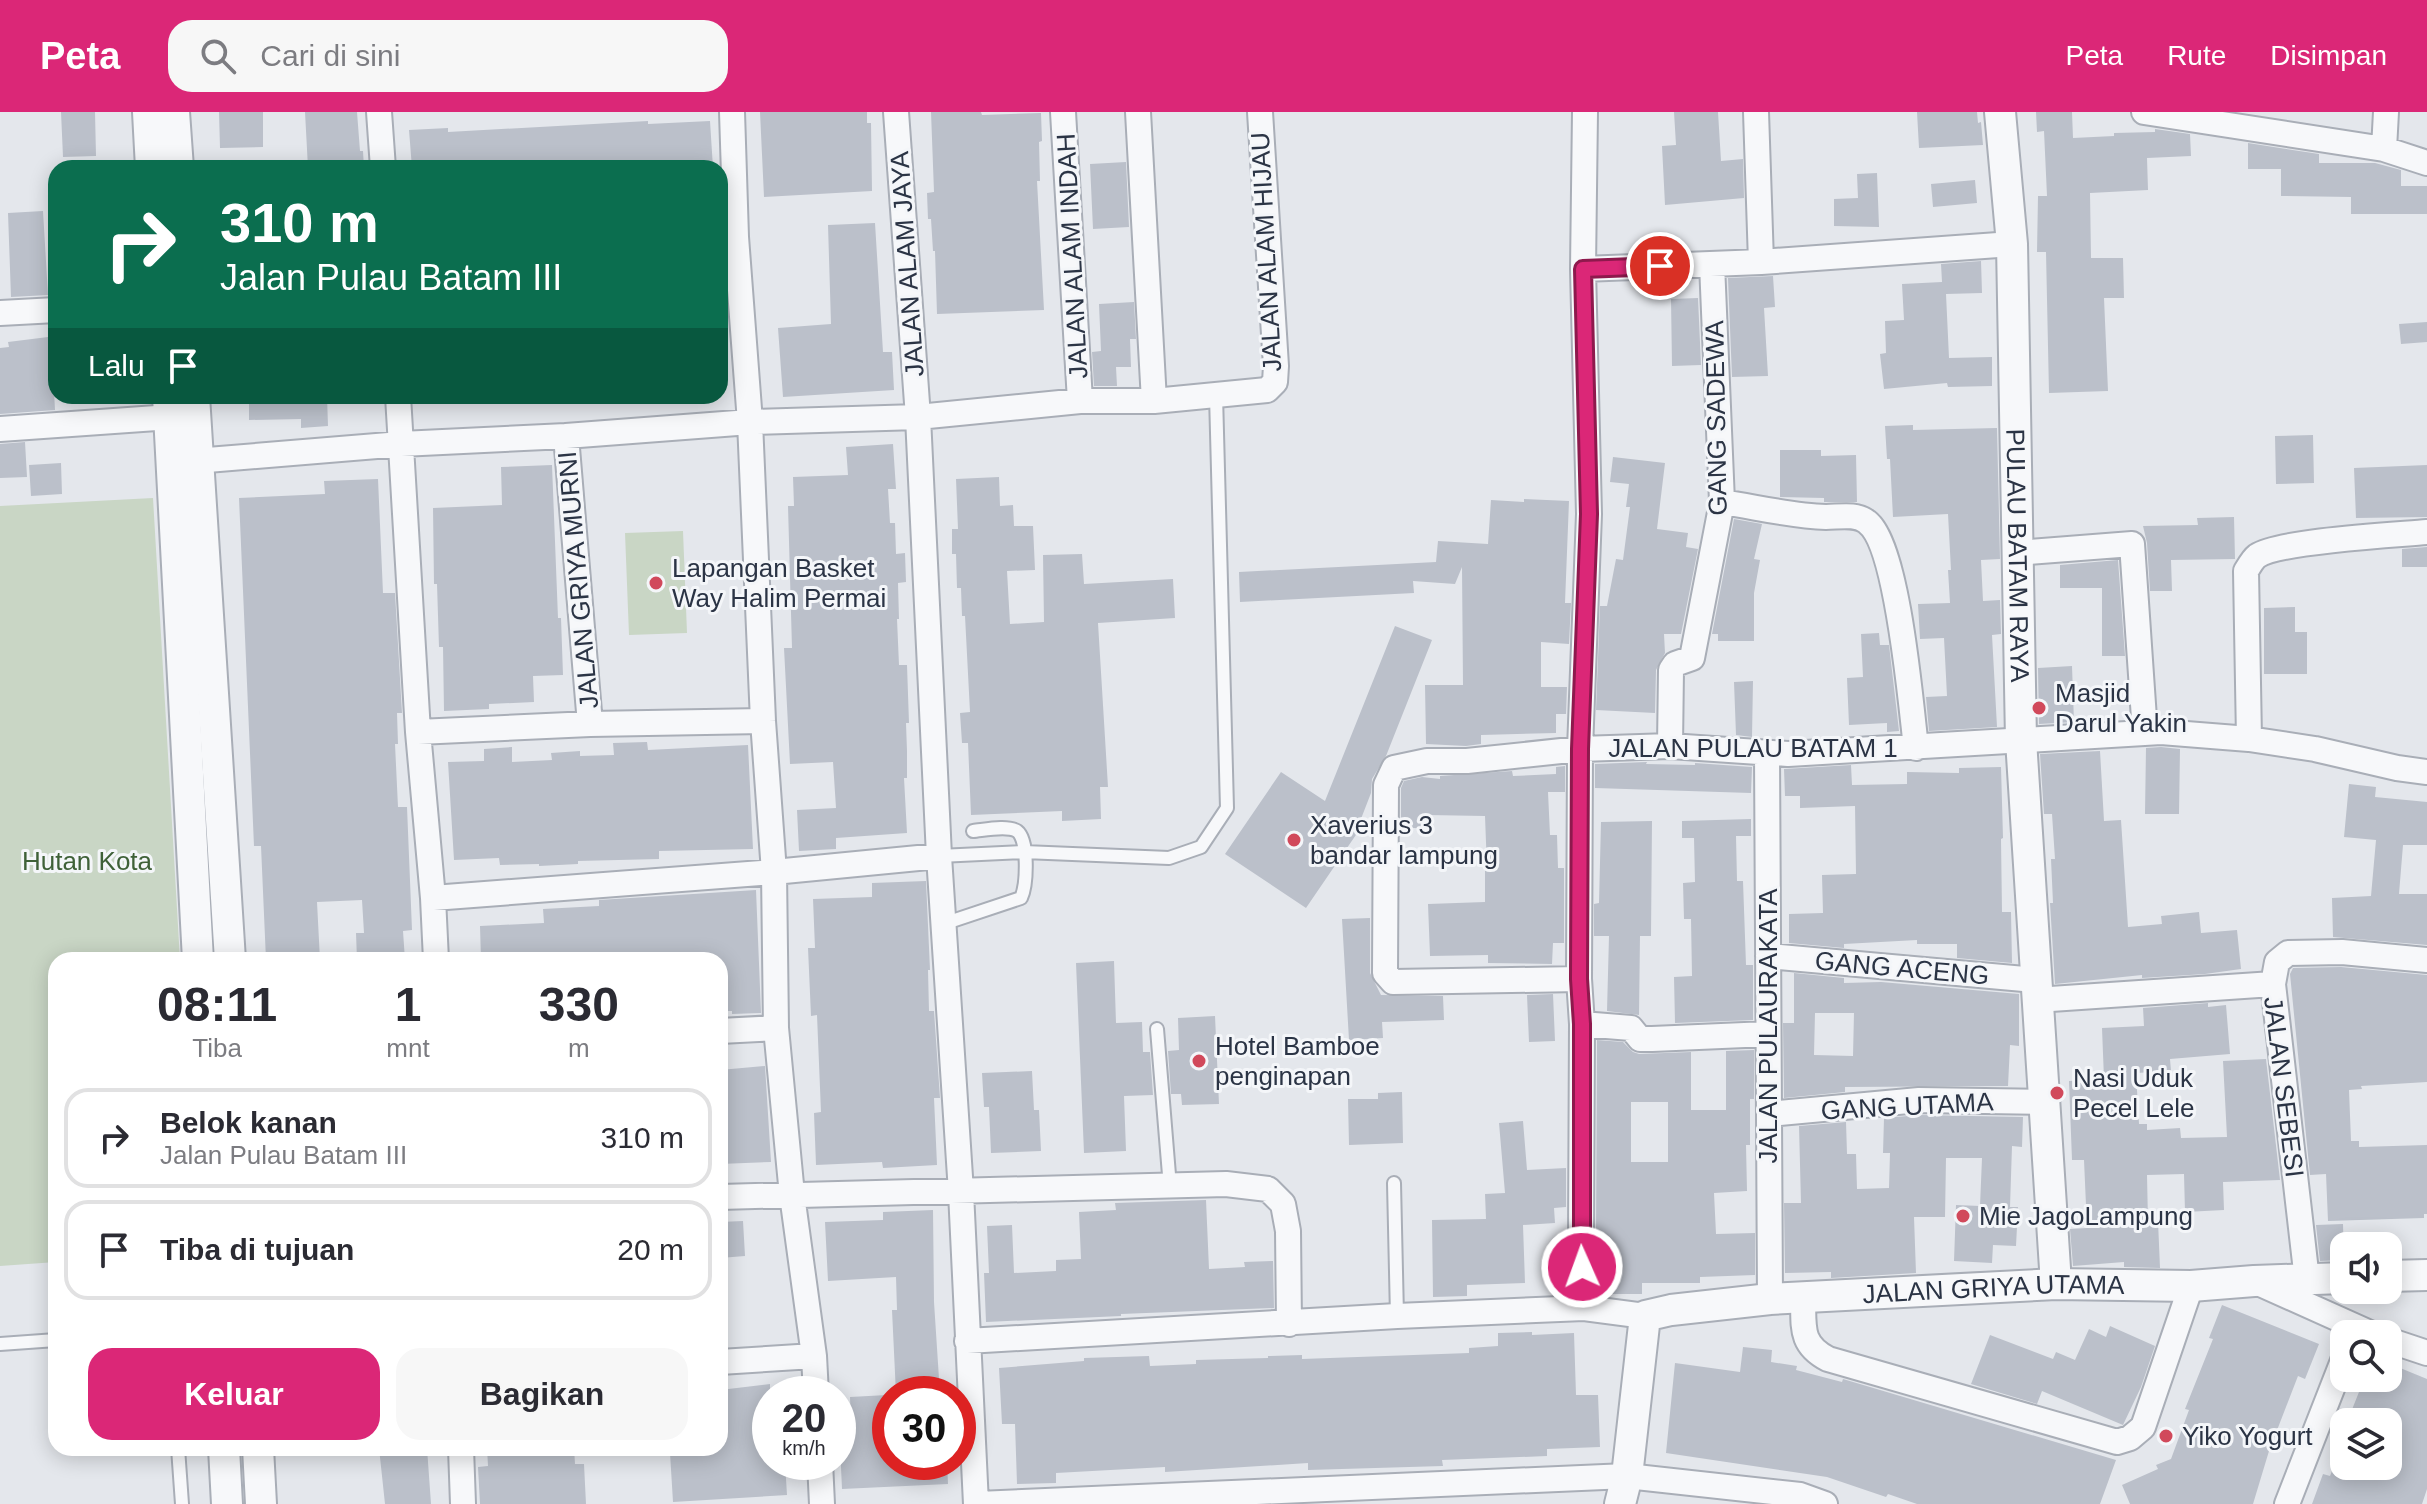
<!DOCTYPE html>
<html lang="id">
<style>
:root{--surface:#fff;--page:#f7f7f7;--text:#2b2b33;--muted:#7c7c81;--line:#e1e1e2;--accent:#db2777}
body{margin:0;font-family:Arial,sans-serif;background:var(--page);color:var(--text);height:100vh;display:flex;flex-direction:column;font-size:30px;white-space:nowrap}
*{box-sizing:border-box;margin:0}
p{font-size:26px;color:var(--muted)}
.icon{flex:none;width:44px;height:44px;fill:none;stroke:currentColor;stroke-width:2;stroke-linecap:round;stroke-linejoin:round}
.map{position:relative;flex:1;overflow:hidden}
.drawer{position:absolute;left:48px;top:840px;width:680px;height:504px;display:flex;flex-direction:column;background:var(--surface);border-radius:24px;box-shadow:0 4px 20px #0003}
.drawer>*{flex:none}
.guide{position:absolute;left:48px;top:48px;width:680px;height:244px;border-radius:24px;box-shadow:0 4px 20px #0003;background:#0b6e4f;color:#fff;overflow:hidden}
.tools{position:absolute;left:2330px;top:1120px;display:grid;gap:16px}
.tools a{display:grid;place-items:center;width:72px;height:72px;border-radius:16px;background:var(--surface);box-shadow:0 4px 20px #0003;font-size:40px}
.speed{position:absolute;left:752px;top:1264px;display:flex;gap:16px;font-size:40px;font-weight:700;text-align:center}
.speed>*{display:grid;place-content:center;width:104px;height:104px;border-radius:50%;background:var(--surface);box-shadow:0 4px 20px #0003;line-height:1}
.speed small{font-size:20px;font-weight:400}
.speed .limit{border:12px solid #d22;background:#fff;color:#111}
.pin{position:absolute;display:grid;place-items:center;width:68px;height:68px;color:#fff;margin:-34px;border:4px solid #fff;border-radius:50%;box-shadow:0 2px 8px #0007}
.me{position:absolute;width:88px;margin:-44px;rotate:358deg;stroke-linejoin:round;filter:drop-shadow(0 0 6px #0008)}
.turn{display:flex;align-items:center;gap:28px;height:168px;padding:0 40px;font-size:36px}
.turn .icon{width:104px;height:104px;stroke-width:2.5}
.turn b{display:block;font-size:56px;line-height:68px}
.then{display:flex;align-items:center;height:76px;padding:0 40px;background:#0003;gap:16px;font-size:30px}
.eta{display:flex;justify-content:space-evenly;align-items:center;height:136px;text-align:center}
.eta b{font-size:48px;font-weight:700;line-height:56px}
.primary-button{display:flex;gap:16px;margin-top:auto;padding:16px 40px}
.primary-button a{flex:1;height:92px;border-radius:24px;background:var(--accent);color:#fff;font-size:32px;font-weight:700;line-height:92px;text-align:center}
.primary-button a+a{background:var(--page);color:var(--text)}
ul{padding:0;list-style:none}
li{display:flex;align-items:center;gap:24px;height:100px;margin:0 16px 12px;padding:0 24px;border:4px solid var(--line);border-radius:24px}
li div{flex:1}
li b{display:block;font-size:30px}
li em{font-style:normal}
header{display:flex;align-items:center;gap:48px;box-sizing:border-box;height:112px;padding:0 40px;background:var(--accent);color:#fff}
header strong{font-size:38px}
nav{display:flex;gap:44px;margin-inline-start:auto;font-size:28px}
.search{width:560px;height:72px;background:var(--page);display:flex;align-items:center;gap:20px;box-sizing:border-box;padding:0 28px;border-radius:24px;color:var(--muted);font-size:30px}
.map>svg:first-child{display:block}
.green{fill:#c9d6c5}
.building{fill:#bbc0ca;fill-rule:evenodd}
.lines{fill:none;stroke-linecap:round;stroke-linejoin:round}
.service-casing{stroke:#a9aeb7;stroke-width:16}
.minor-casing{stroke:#a9aeb7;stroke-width:28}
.tertiary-casing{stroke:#a9aeb7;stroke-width:34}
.service{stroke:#f7f8fa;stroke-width:12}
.minor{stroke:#f7f8fa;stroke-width:24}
.tertiary{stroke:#f7f8fa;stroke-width:30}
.route-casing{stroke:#8e194d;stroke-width:20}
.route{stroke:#db2777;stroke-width:14}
.poi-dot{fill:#d1495b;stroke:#f4f6f9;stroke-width:3}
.labels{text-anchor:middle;stroke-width:6;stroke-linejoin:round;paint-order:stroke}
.street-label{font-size:26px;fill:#2b3445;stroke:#f4f6f9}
.poi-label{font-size:26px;fill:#2b3445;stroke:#f4f6f9;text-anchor:start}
.park-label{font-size:26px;fill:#3f6138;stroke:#f4f6f9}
</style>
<header>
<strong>Peta</strong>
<div class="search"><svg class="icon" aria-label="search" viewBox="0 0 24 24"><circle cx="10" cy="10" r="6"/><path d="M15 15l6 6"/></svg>Cari di sini</div>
<nav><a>Peta</a><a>Rute</a><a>Disimpan</a></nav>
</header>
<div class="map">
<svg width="2427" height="1392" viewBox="0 0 2427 1392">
<rect width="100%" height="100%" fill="#e4e7ec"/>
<path class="green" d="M153 386 180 848H56V1150L0 1154V394Z
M683 419 687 521 629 523 625 421Z"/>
<path class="building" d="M61 0H95L96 44 63 45Z
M219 0H263V35L220 36Z
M305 0H357L360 39H363L364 56H308Z
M760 0H867V11H871L872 79 764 85Z
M931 0H981L982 3 1041 1 1042 29 1039 30 1040 69H1037L1044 198 937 202 935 139H933L931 107H928L927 81 934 80Z
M1674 0H1718L1721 49 1743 47 1744 86 1665 93 1662 34 1676 33Z
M1917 0H1977L1978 11 1981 10 1983 33 1919 36Z
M2036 0H2072L2073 26 2114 24V21L2155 20V17L2190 22 2191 44 2147 46 2148 78 2090 81 2091 146H2123L2124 186H2104L2108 279 2049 281 2046 140H2037L2038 84H2047L2044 19 2037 20Z
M648 9V12L710 9 713 56H477V53L412 56 409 18 448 16V20Z
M2248 31 2319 42V51H2375L2401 58V74H2427V102H2351V85L2281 84V57H2248Z
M1126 50 1129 115 1093 117 1090 52Z
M1877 61 1879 115 1834 114V87L1858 86 1857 62Z
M1975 68 1977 91 1933 95 1931 72Z
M43 99 48 183 11 185 8 101Z
M875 111 883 240H892L894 278 783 285 778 216 831 212 828 113Z
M1981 149 1982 181 1946 182 1949 246 1992 245V274L1948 275 1947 271 1884 277 1880 242 1886 241 1885 209 1904 208 1902 172 1942 170 1941 152Z
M1773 164 1775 195 1764 196 1768 264 1732 265 1728 166Z
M1698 186 1701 253 1672 254 1671 187Z
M1134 190 1136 227H1130L1131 255H1116L1117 274H1094L1092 240 1101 239 1099 192Z
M2427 210V230L2401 232 2399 212Z
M56 224V259L53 260 55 298 0 302V236L9 235 8 230Z
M249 284H327L328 314 301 316V307L249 308Z
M1913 313V318L1997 316 2000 447 1981 448 1983 489 2000 488 2001 522 1992 523 1997 615 1929 619 1926 585 1947 584 1944 526 1920 527 1918 492 1950 491 1948 458H1951L1948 402 1893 405 1890 347H1887L1885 314Z
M2313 323 2314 371 2276 372 2275 324Z
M25 330 27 365 0 366V332Z
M893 332 896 377H888L890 411H895L896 442 905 441 906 470 898 471 899 507H897L899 553H907L909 611H906L907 639V666H904L907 721 836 726V737L799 739 797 698 836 696 833 650 790 652 784 536H792L788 394H794L793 365 848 363 846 335Z
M1780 338H1821V344L1856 343 1857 390H1824V386L1780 385Z
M1613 345 1665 351 1657 417 1688 421 1686 435 1698 437 1681 522H1664L1665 541 1656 558 1655 601 1596 598 1600 494H1607L1616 447 1623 448 1630 395H1626L1629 372 1610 370Z
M61 351 62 382 31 384 29 353Z
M552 353 558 506H561L563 563 533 564 534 590 489 592V597L444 599 443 535H439L437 472H434L433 396 502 393 501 355Z
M2427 353V405L2356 406 2354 356Z
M999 365 1000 394 1013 393 1014 414H1033L1035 458 1007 459 1010 512 1044 510 1043 443 1082 442 1084 472 1173 467 1175 506 1098 511 1108 675H1100L1101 707 1062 709V699L971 703 968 631H962L960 601 970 600 965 504H962L961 476H957L956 442H952V417H958L956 367Z
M378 367 383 481H395L402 601H397L398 632H395L398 695H407L412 818 403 819 405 848H357L356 821H364L362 788 317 790 320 848H266L261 734H254L239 386 325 382 324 369Z
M1524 387 1569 389 1565 491H1571L1569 532 1541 530V575H1567L1566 602H1556V621L1481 623V632L1466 634 1426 632 1425 573H1463L1462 455 1455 472 1413 469 1414 481 1240 490 1239 460 1436 450 1438 429 1488 432 1491 388 1524 390Z
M2234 405 2235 447 2171 448 2172 479H2150L2147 431 2143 414 2198 413 2197 406Z
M1734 407 1762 412 1754 447 1760 448 1754 481V529H1718V522H1712Z
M2427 435V455H2402V437Z
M2118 448 2125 544H2102V476H2060V453Z
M2295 495V520H2307V562H2264V496Z
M1395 514 1432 528 1386 644 1372 667 1371 681 1359 712 1362 714 1306 796 1225 742 1281 660 1325 689Z
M1879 521 1880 533H1889L1899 619 1887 620V611L1849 613 1847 566 1863 565 1861 522Z
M2072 554 2074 610 2039 612 2038 556Z
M1753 569 1752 625 1736 623 1734 570Z
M647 630 648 638 748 633 753 737 659 739V747L578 749V752L539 754V752L500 753 499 746 454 748 448 650 484 649V637L512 635V650L552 648 551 641 580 639V644L614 643 613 631Z
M2161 635 2180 637 2179 702H2145L2146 636Z
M2100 639 2104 709 2121 708 2128 815 2162 812 2161 804 2199 800 2201 821 2237 818 2241 857 2205 862 2142 866V863L2055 872 2050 791H2053L2051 747H2055L2052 702H2044L2040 642Z
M1647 650 1646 652 1695 653V651L1752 655 1751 681 1595 676V652Z
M1851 653 1852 673 1907 672V660L1959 661V656L2001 655 2003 726 2001 727 2002 800H2011L2012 851 1957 846V832H1917V828L1844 832V836L1789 831V802L1823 801 1822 763 1856 762 1855 694 1800 696V684H1785L1784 657Z
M1565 654V680H1548L1550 723H1557L1558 756H1564V831H1553L1552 852 1488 851V843L1430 844 1428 792 1485 790V757H1487L1485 704 1428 703V717L1401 715V676L1404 669 1422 665 1440 667V664L1512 659 1513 664 1556 662V655Z
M2349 672 2376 675 2375 685 2427 690V733H2403L2399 782H2427V833L2333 825 2332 786 2371 784 2376 728 2344 725Z
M1751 707V724H1736L1737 769H1743L1746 853H1753V908L1675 911 1674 865 1692 864 1691 807H1684L1683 771 1695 770 1694 726H1682V709Z
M1652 709 1651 824H1640L1639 903 1607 899 1609 824H1594V792L1599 791 1601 710Z
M926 769 930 858H928L929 899H934L940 986H934L937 1053 883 1056 882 1050 816 1053 814 1001 821 1000 817 903 811 904 808 836H815L813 787 872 785V771Z
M756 778 761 901 732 902V899H720V848H700L699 846 602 848V844L481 848 480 814 544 811 543 797 599 794V788Z
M1370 806V861L1381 883 1443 884 1444 908 1382 910 1383 926 1349 928 1342 807Z
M1114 849 1116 911 1142 910 1143 940H1150L1153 983 1124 984 1126 1039 1084 1041 1076 851Z
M2341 855 2427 863V970L2361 974 2362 977 2349 978 2351 1029H2359V1035L2427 1033V1102H2424V1106L2328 1109 2326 1062 2310 1063 2290 862 2293 856Z
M1794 861 1844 866V871L1881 870 2019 882V934L2010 933 2008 974 1845 975V980L1784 986 1783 911H1794ZM1815 901H1854L1853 944 1814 943Z
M1553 882 1555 929 1529 930 1527 883Z
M2208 891V895L2226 893 2230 942 2170 947 2171 959 2136 961 2139 1012H2147V1018L2180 1016 2181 1026 2227 1025 2223 949 2266 947 2280 1068 2223 1070 2224 1098 2185 1100 2184 1062 2147 1063 2148 1110 2158 1109 2160 1156 2124 1155V1150L2073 1154 2070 1117 2087 1116 2084 1048H2072L2069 969 2104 967 2102 916 2144 914 2143 896Z
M1215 904 1219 992 1182 993 1181 982H1171L1168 939 1179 938 1178 906Z
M1597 928 1623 930 1633 940 1639 942 1691 940V998H1726V939L1754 938V987H1750V1033H1746L1747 1079 1714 1081 1716 1122 1755 1121V1163L1700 1165V1171H1642V1182H1601L1600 1137H1597L1596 1125ZM1631 990H1668V1050H1631Z
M765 954 771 1050 720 1052V958Z
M1032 959 1034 998H1039L1041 1039 991 1041 989 995H984L982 961Z
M1402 980 1403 1031 1349 1033 1348 987H1378V981Z
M1920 1003 2023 1005 2022 1035 2012 1034 2010 1095H2018L2016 1134 1993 1133 1992 1151 1954 1149 1956 1093 1980 1094 1982 1046H1946L1945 1105H1914L1916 1161 1831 1166V1160L1785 1161 1784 1091H1801L1799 1014 1846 1010 1847 1042H1856L1857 1077 1889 1076 1890 1041H1883L1884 1006Z
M1523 1009 1527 1058 1566 1056V1095L1554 1096 1555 1111 1523 1113 1525 1171 1467 1173V1184L1433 1185 1432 1108 1486 1107 1485 1082 1505 1081 1499 1011Z
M1206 1088 1209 1157 1245 1155 1244 1150 1273 1149 1274 1196 1121 1202V1204L986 1210 984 1161H989L987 1114 1012 1113 1014 1161 1056 1159V1148L1081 1147 1079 1100 1116 1098 1115 1091Z
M933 1098 934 1190 940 1282H896L892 1198H897L896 1165 828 1169 825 1110 883 1108V1100Z
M743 1109 745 1144 720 1146V1110Z
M2343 1112 2344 1148 2320 1149 2316 1113Z
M2222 1193 2319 1232 2305 1267 2298 1264 2269 1339 2253 1392H2130L2122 1373 2158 1357 2156 1353 2171 1347 2189 1298 2185 1297 2213 1227 2209 1226Z
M2110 1214 2155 1234 2141 1275 2123 1313 2042 1279 2037 1292 1971 1272 1990 1223 2053 1247 2056 1240 2075 1248 2089 1217 2106 1225Z
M1532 1220V1223L1574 1221 1576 1283H1598L1600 1335 1547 1337V1344L1442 1348 1443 1354 1308 1358V1351L1165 1360V1355L1056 1361V1371L1017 1372 1015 1312H1002L999 1256 1084 1249V1246L1149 1244 1150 1254 1196 1252V1248L1268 1246V1244L1302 1243V1247L1469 1241V1236L1498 1234V1221Z
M1743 1235 1772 1238 1771 1250 1797 1254 1796 1258 1842 1270 1843 1267 2116 1348 2100 1392H1917L1888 1382 1886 1385 1827 1365 1666 1341 1675 1251 1740 1260Z
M2388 1251 2427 1267V1377L2422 1392H2312L2323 1362 2330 1364 2334 1354H2388V1344L2401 1310H2347L2359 1280 2349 1275 2352 1266H2388Z
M770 1272V1350H785L787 1383 673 1390 670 1341 720 1338V1278Z
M887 1283 890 1350H947L948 1372 842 1377 839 1311 851 1310 850 1285Z
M379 1336H427L431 1392H385Z
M487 1336H574L575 1352H584L586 1392H480L478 1355 488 1354Z"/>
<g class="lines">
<defs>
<path id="service" d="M939 744 1024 740 1169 746 1201 735 1227 696 1216 283
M943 812 1021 786C1027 773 1029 728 1017 719 1007 713 984 718 973 719
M1157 917 1170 1075
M1394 1071 1397 1204
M0 1232 56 1228
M178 1336 182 1392"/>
<path id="minor" d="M379 0 383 56
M732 0 736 125 750 310 763 609 774 760 776 916 792 1083 814 1244 816 1282
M896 0 918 305 939 744 961 1080 976 1392
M1063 0 1080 289
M1138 0 1154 289
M1756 0 1761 150
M2144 0 2384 37 2427 51
M2384 37 2386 0
M1583 157 1761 150 2012 132
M0 201 56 198
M398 284 418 620 433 786 436 848
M0 317 185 304
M566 324 590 612
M183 350 401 332 566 324 750 310 918 305 1080 289H1154L1267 278 1275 270 1276 254 1260 0
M1722 390C1756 395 1791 404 1826 405 1839 405 1856 401 1867 410 1898 433 1911 594 1916 636
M2017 441 2132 432 2145 621
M418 620 590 612 763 609
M2249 627 2246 459C2249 454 2253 447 2257 444 2279 429 2394 423 2427 420
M1670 634 1671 558 1675 552 1692 546 1722 390 1712 152
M1767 642 1770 1187
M433 786 774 760 939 744
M1768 844 2035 868
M1579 867 1393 870 1385 861 1386 673 1394 656 1427 649H1467L1580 637 1670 634 1788 642 2161 620 2249 627 2315 637 2397 656 2427 660
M2036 888 2273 872
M1582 912 1631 916 1640 927H1652L1768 922
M720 919 776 916
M1769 1002 1919 988 2044 990
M720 1085 1226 1072 1268 1077 1283 1092 1288 1119 1289 1212
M2307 1168 2273 872 2277 850 2288 841 2342 840 2427 848
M2256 1170 2372 1222
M1803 1185C1804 1214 1799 1232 1828 1247L2117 1330 2130 1326 2143 1315 2191 1174
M1584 1196 1581 1125 1582 912 1579 867 1580 637 1589 402 1583 157 1585 0
M2388 1228 2427 1241
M967 1229 1397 1204 1584 1196 1645 1204
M720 1250 814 1244
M461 1336 463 1392
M820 1350 822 1392
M978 1392 1627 1364 1800 1383 1825 1392
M2287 1392 2344 1246"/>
<g id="tertiary">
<path d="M148 0 151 56"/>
<path d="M174 0 178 56"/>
<path id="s1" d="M2000 0 2012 132 2021 628 2056 1172"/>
<path d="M168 284 198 848"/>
<path d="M194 284 230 848"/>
<path d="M2388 1164 2427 1163"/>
<path d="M224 1336 227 1392"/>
<path d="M258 1336 261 1392"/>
<path id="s2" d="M1620 1392 1627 1364 1645 1204 1671 1198 1770 1187 2056 1172 2191 1174 2254 1169 2344 1166"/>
</g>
</defs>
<use href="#service" class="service-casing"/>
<use href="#minor" class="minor-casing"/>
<use href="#tertiary" class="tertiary-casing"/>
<use href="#service" class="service"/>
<use href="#minor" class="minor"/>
<use href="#tertiary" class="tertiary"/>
</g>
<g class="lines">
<defs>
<path id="route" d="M1582 1155V912L1579 867 1580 637 1589 402 1583 157 1660 154"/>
</defs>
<use href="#route" class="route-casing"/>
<use href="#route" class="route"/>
</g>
<g class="poi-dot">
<circle cx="656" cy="471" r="8"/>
<circle cx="2039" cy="596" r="8"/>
<circle cx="1294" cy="728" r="8"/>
<circle cx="1199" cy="949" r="8"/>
<circle cx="2057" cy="981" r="8"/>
<circle cx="1963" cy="1104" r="8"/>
<circle cx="2166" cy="1324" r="8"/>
</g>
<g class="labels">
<g class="street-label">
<text transform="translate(1266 140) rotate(-93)" y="9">JALAN ALAM HIJAU</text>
<text transform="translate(1072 144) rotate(-93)" y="9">JALAN ALAM INDAH</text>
<text transform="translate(907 152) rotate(-94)" y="9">JALAN ALAM JAYA</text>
<text transform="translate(1716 306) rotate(-91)" y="9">GANG SADEWA</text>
<text dy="9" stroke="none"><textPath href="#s1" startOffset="444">PULAU BATAM RAYA</textPath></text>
<text transform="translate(578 468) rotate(-95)" y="9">JALAN GRIYA MURNI</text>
<text x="1753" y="645">JALAN PULAU BATAM 1</text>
<text transform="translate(1902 856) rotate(5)" y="9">GANG ACENG</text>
<text transform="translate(1768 914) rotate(-90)" y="9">JALAN PULAURAKATA</text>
<text transform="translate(2284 975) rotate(83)" y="9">JALAN SEBESI</text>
<text transform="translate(1907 994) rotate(-3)" y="9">GANG UTAMA</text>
<text dy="9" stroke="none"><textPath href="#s2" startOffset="540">JALAN GRIYA UTAMA</textPath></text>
</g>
<g class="poi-label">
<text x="672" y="465">Lapangan Basket<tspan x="672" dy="30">Way Halim Permai</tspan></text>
<text x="2055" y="590">Masjid<tspan x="2055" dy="30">Darul Yakin</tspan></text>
<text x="1310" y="722">Xaverius 3<tspan x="1310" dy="30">bandar lampung</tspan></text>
<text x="1215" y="943">Hotel Bamboe<tspan x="1215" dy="30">penginapan</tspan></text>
<text x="2073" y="975">Nasi Uduk<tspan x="2073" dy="30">Pecel Lele</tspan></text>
<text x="1979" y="1113">Mie JagoLampung</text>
<text x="2182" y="1333">Yiko Yogurt</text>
</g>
<g class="park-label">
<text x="87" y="758">Hutan Kota</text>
</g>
</g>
</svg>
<div class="tools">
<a><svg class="icon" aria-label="sound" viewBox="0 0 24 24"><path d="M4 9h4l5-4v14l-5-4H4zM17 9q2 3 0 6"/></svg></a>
<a><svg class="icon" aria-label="search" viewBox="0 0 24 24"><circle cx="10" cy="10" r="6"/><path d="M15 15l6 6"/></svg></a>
<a><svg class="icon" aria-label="layers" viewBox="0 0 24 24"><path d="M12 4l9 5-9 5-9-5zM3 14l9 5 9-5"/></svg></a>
</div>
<div class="speed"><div>20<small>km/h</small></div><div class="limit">30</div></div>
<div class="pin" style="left:1660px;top:154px;background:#d93025"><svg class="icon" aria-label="arrive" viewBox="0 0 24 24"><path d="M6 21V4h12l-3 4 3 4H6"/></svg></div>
<svg class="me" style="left:1582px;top:1155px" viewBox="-20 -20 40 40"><circle r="17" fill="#db2777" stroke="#fff" stroke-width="3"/><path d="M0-11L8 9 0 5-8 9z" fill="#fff"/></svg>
<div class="guide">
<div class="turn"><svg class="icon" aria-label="right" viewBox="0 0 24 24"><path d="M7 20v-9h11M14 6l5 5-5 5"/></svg><div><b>310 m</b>Jalan Pulau Batam III</div></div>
<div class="then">Lalu<svg class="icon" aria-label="arrive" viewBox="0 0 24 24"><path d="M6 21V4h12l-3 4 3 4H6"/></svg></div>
</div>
<section class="drawer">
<div class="eta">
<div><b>08:11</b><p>Tiba</p></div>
<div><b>1</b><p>mnt</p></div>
<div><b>330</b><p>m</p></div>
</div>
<ul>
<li><svg class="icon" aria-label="right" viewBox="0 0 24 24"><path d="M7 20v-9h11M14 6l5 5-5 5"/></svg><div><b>Belok kanan</b><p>Jalan Pulau Batam III</p></div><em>310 m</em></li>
<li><svg class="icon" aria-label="arrive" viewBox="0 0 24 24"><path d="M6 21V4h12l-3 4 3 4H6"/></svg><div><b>Tiba di tujuan</b></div><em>20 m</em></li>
</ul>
<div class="primary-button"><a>Keluar</a><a>Bagikan</a></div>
</section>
</div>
